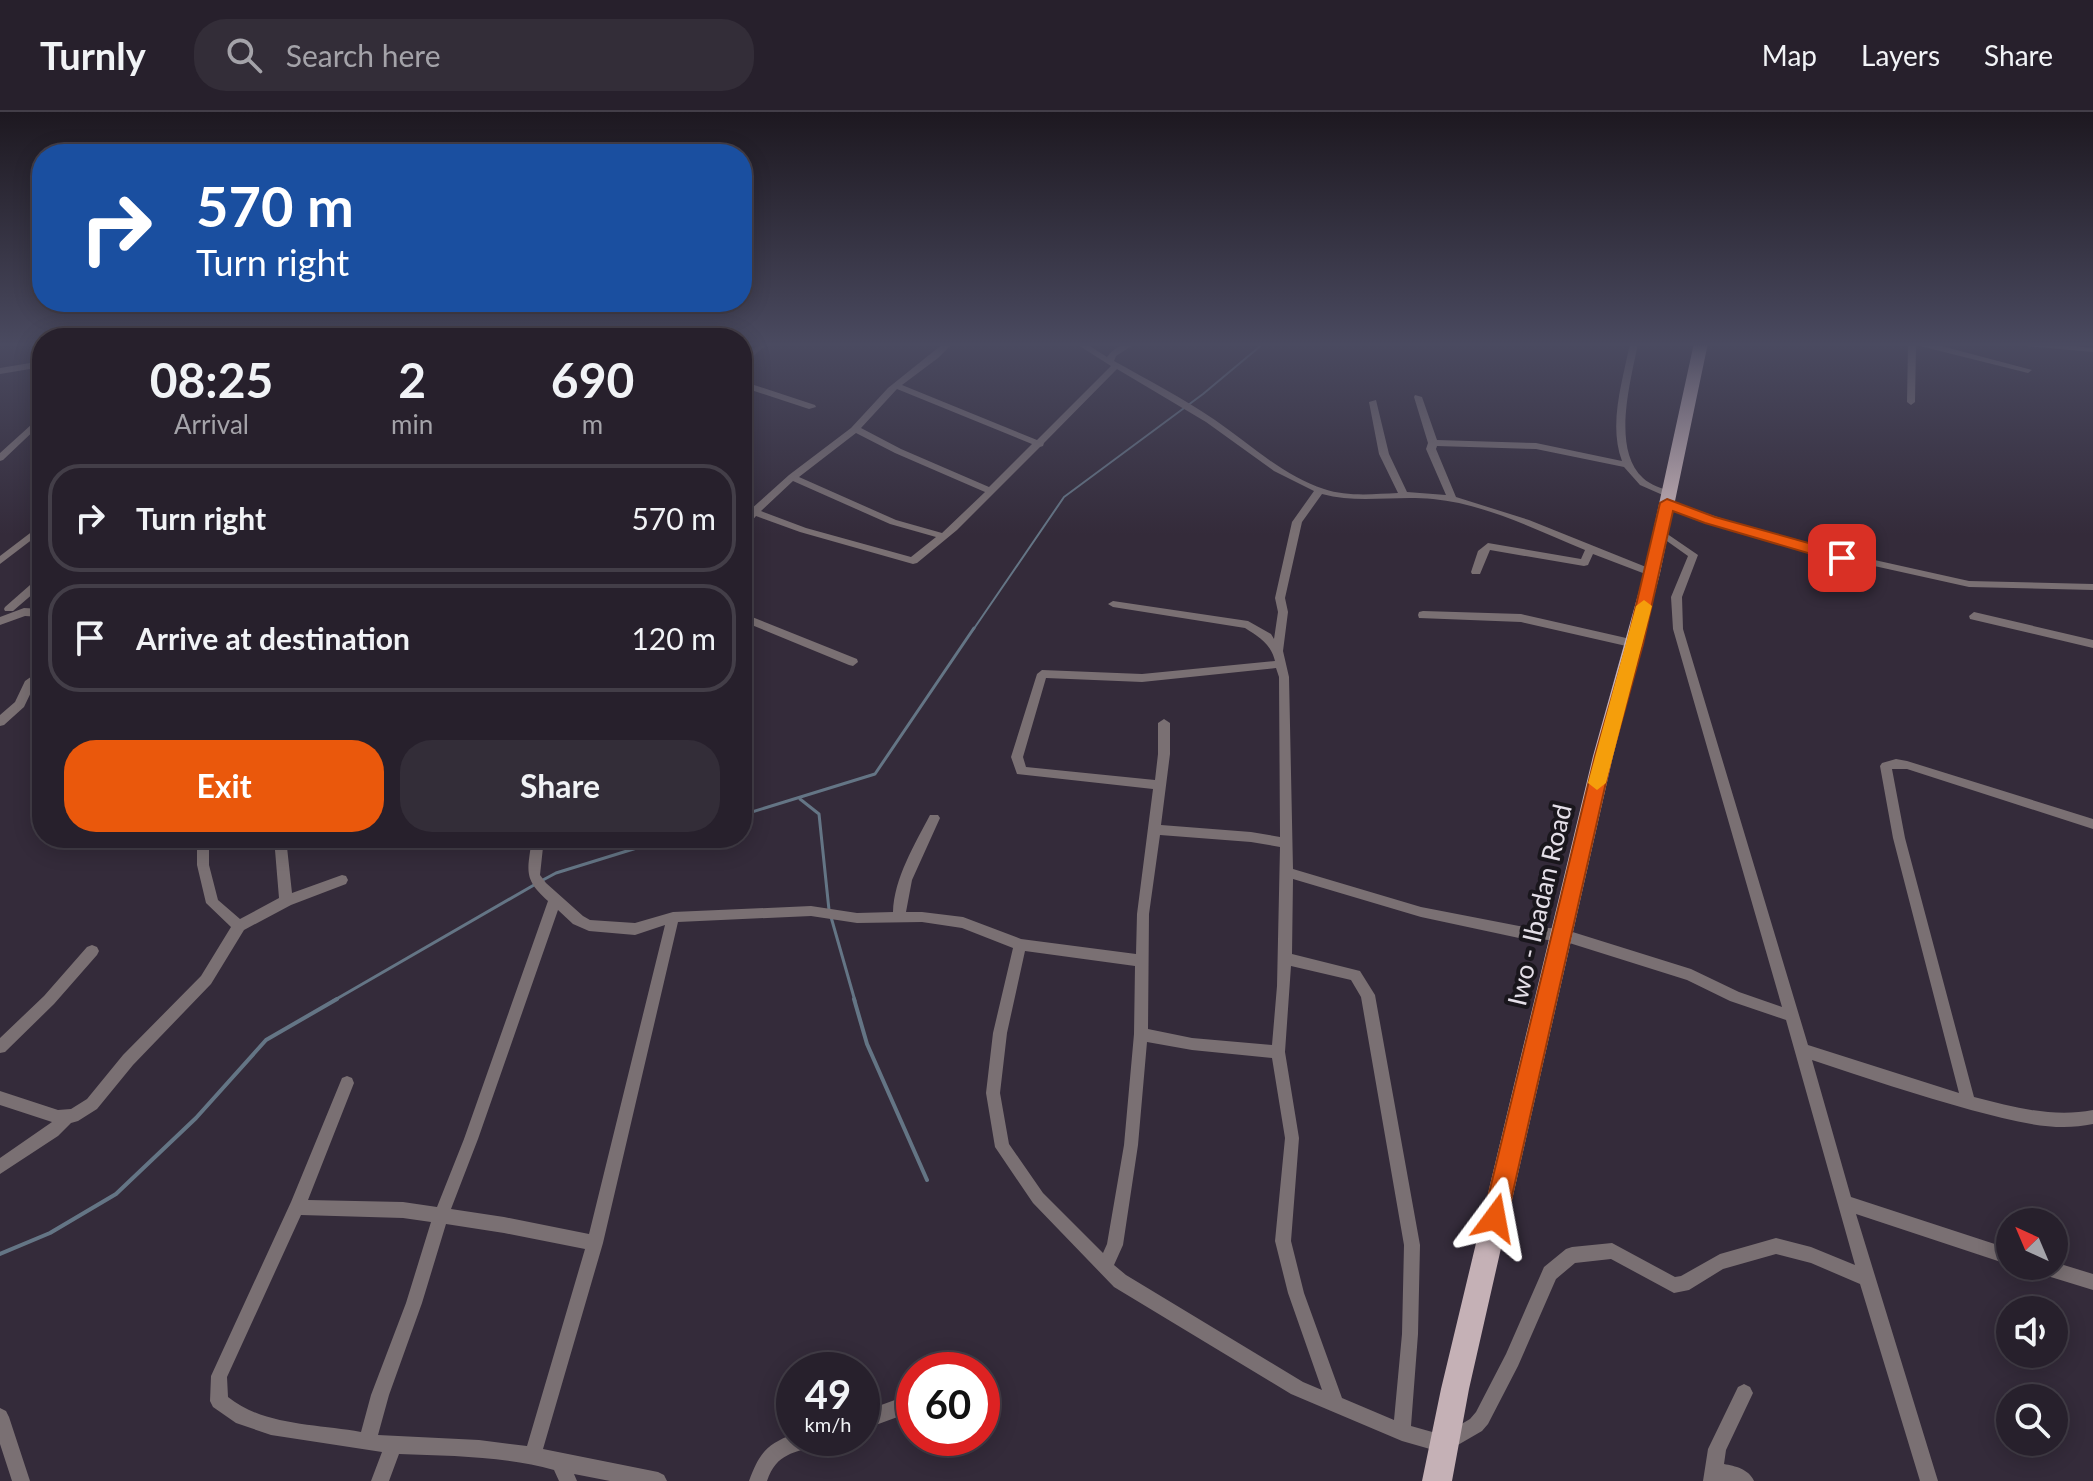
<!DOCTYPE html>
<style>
:root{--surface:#27202c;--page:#332d38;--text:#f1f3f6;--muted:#a4a3a9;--line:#433e48;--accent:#ea580c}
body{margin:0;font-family:Lato,sans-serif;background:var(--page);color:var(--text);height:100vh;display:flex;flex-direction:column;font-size:30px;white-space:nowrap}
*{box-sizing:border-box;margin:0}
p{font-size:26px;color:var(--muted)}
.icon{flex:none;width:44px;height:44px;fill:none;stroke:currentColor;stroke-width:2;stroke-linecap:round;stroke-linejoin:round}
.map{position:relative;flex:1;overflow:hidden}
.side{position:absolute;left:32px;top:216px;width:720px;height:520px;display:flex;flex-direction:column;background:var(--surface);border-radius:32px;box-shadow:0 4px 20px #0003,0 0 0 2px var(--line)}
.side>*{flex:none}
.guide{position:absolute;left:32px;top:32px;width:720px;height:168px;border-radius:32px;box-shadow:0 4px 20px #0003,0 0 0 2px var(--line);background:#1a4fa0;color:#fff;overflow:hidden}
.needle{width:52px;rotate:316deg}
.fabs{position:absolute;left:1996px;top:1096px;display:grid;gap:16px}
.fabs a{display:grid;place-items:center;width:72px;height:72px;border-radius:50%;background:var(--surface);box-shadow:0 4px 20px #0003,0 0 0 2px var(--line);font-size:40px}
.speed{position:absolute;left:776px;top:1240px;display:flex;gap:16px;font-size:40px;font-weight:700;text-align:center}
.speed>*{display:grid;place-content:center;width:104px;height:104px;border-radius:50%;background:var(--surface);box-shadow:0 4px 20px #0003,0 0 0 2px var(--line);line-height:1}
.speed small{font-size:20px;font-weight:400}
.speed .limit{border:12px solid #d22;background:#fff;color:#111}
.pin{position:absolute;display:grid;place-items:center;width:68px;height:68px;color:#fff;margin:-34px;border-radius:16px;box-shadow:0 4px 12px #0006}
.me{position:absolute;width:88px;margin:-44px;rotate:13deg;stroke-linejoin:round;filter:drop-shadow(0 0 6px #0008)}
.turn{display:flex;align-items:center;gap:28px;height:168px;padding:0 32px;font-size:36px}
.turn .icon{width:104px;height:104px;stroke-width:2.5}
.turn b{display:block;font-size:56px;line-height:68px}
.eta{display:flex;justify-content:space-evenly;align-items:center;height:136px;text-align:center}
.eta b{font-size:48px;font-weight:700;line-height:56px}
.button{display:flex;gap:16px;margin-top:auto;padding:16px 32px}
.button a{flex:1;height:92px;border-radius:32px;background:var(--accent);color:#fff;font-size:32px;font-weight:700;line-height:92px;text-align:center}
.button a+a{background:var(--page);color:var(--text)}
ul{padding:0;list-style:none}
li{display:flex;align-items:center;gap:24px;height:108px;margin:0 16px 12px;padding:0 16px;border:4px solid var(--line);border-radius:32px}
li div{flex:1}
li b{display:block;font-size:30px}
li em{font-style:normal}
header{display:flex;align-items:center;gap:48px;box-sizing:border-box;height:112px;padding:0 40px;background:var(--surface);border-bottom:2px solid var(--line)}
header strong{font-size:38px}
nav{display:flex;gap:44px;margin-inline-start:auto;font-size:28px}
.search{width:560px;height:72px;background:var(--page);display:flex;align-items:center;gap:20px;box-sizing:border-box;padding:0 28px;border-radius:32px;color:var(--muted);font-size:30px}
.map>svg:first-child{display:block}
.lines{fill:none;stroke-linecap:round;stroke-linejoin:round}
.stream-far2{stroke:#647585;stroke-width:2}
.stream-far1{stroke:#647585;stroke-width:3}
.stream{stroke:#647585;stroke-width:4}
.minor{fill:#7a7073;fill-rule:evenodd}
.primary{fill:#c5b1b6;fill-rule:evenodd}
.route{fill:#ea580c;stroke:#983908;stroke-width:2}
.slow{fill:#f59e0b}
.labels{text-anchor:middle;stroke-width:8;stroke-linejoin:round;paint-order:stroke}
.street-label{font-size:26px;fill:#e4dfe8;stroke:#19161c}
</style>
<header>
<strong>Turnly</strong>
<div class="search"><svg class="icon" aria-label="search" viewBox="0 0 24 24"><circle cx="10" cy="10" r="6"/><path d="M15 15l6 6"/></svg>Search here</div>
<nav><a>Map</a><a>Layers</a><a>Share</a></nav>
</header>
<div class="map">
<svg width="2093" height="1369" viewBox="0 0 2093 1369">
<rect width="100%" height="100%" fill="#342b3a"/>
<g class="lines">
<path class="stream-far2" d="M973 518 1064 385 1203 282 1264 231"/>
<path class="stream-far1" d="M800 687 819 702 829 798
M742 703 875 662 974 516
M541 769 556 761 669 726
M831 805 855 889
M333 889 534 773"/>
<path class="stream" d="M854 887 867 932 927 1068
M0 1142 50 1121 116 1082 196 1006 266 928 337 887"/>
<path class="minor" d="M760 231H769L742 253V247Z
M944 231H953L938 246 902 273 1037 328 1111 254 1075 231H1085L1107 245C1114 235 1125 231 1136 231L1116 244 1114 249C1148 268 1183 286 1215 308 1250 332 1283 364 1324 377 1348 385 1374 382 1398 381L1379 342 1369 290 1376 288 1389 342 1407 380 1446 383 1426 337 1428 331 1414 285 1415 283 1422 285 1437 328 1536 331 1622 349C1608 312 1623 268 1630 231H1638C1631 269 1611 336 1643 366 1650 373 1662 376 1671 380V384H1665L1640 373 1624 355 1536 337 1437 334 1436 337 1456 385 1529 408 1656 459V463H1648L1593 442 1588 453 1584 454 1490 438 1480 462H1472L1471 460 1478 439 1488 431 1581 447 1585 438C1537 418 1485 392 1433 387 1395 383 1359 392 1322 382L1302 410 1285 486 1288 500 1283 539 1289 565 1293 757 1421 795 1519 814 1563 817 1691 857 1739 880 1782 895 1673 517 1671 485 1688 444 1657 422V418L1660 417 1698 443 1682 485 1683 517 1808 933 1959 981 1893 726 1880 654 1882 651 1896 647 1907 649 2093 707V717L1907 657H1892L1905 726 1974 985C2013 995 2053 1006 2093 998V1012C2052 1021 2011 1008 1971 998 1918 983 1865 966 1812 948L1851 1085 2010 1137V1153L1856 1102 1938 1369H1920L1860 1172 1811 1151 1776 1142 1723 1157 1689 1178 1674 1181 1611 1147 1575 1151 1556 1167 1518 1254 1488 1312 1482 1319 1444 1341 1402 1329 1291 1282 1114 1175 1033 1091 995 1035 986 981 993 921 1013 836 962 816 922 810 857 811 811 804 678 810 603 1131 543 1337 658 1360 664 1363 667 1369H610L574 1362 577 1369H559L554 1358C504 1344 451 1344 399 1342L389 1369H371L382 1340 271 1323 236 1311 213 1295 210 1289 211 1264 291 1090 342 966 347 964 352 966 354 971 308 1088 403 1090 437 1095 464 1027 548 789C522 766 528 758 532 726H544L540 763 546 771 583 804 590 808 635 811 673 800 811 794 857 801 893 800C894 766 915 732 930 703H938L940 706 912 768 906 800H922L963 805 1021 827 1136 842 1137 802 1153 677 1017 662 1011 645 1037 562 1042 558 1142 562 1275 549C1271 532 1259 525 1245 516L1113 495 1108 492 1113 489 1248 509 1271 522 1274 527 1278 500 1275 486 1292 410 1314 379 1274 359 1206 310 1117 257 1044 331 1043 334 1040 335 957 418 917 451 913 452 800 420 756 404 745 417 742 418V409L750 398 789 363 851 316 888 276ZM897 277 1032 332 989 375 901 337 861 316ZM856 321 895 341 985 380 942 421 896 408 799 365ZM793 369 890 412 936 425 911 445 806 416 761 399ZM1276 556 1279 565 1280 725 1251 720 1161 713 1170 642V611L1164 607 1158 611V642L1155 668 1026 655 1023 645 1046 566 1142 570ZM1160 723 1251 730 1280 735 1277 874 1272 933 1192 926 1148 917 1149 802ZM1293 767 1421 805 1519 826 1563 829 1687 868 1730 889 1786 908 1855 1153 1811 1135 1776 1126 1720 1142 1681 1164 1675 1165 1612 1131 1572 1135 1566 1137 1544 1155 1506 1242 1476 1300 1470 1307 1443 1323 1411 1314 1418 1222 1420 1133 1375 883 1360 859 1292 842ZM558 798 573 812 589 819 635 823 665 813 589 1122 504 1105 451 1097 478 1027ZM1025 839 1135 854 1134 922 1124 1033 1107 1132 1103 1141 1043 1081 1009 1032 1000 981 1007 921ZM1291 854 1351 868 1361 885 1404 1133 1402 1222 1394 1308 1342 1286 1304 1181 1291 1129 1299 1026 1285 940ZM1147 930 1192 938 1272 946 1285 1026 1275 1129 1288 1181 1322 1278 1303 1270 1126 1163 1114 1153 1123 1133 1138 1033ZM301 1103 403 1106 431 1110 406 1191 371 1283 361 1320C317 1312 264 1314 228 1285L227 1265ZM446 1112 504 1121 585 1137 527 1334 479 1328 378 1323 389 1283 422 1191Z
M1908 231H1930L2032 258 2028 261 1916 233 1915 290 1911 293 1907 290Z
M2010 231H2046L2093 236V240L2014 233Z
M42 249V255L0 262V256Z
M742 269 815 293 816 295 809 297 742 275Z
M42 303V311L3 348 0 349V341Z
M1667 388 1789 429 1969 469 2093 472V478L1969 475 1784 434 1664 393V389Z
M42 412V420L0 452V444Z
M42 465V474L13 499H5L4 497 5 495 38 466Z
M24 496 42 497V505L25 504 0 513V505Z
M1423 499 1521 502 1635 528 1640 532 1635 536 1521 510 1419 506 1418 503 1419 500Z
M1974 500 2093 528V536L1970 507 1969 504Z
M742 501 857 547 858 550 853 554 849 553 742 509Z
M42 557V567L34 574 24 595 4 613 0 614V603L15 590 25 569Z
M197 726H209V753L218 788 240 807 279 786 274 726H286L292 781 342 763 346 764 348 768 346 772 291 793 244 818 211 872 133 953 97 997 78 1009 71 1011 58 1024 0 1062V1046L52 1010 0 993V979L58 998 71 997 87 987 123 943 201 864 231 815 206 791 197 753Z
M92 833 97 835 99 839 97 843 54 892 5 940 0 941V926L44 884 87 835Z
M2054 1150 2093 1162V1178L2041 1162 2035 1160 2033 1154H2054Z
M1744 1272 1750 1275 1753 1281 1726 1338 1724 1352C1735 1354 1749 1357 1754 1369H1703L1708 1337 1738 1275Z
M914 1281V1299L862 1318V1300Z
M0 1296 6 1299 9 1305 30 1369H12L0 1332Z
M794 1322V1326H821L818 1332C794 1342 777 1340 767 1369H749C759 1342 766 1332 794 1322Z"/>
<path class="primary" d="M1694 231H1708L1660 461 1613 644 1469 1277 1452 1369H1422L1441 1277 1593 644 1644 461Z"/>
</g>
<linearGradient id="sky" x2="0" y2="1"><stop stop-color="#1d1820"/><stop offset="0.55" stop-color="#4a4a60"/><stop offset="1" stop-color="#4a4a60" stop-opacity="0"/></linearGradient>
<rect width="2093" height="423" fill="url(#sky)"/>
<path class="route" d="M1667 387 1715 405 1848 442 1850 446 1842 451 1705 411 1673 399 1643 532 1612 644 1507 1106 1503 1114 1495 1118 1486 1114 1483 1106 1595 644 1627 532 1660 391Z"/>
<path class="slow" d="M1644 488 1652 494 1606 671 1597 678 1588 671 1636 494Z"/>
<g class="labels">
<g class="street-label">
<text transform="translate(1540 793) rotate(-77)" y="9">Iwo - Ibadan Road</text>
</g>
</g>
</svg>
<div class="fabs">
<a><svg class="needle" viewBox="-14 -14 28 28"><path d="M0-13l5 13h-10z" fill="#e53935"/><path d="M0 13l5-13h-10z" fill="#a4a3a9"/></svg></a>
<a><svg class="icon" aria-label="sound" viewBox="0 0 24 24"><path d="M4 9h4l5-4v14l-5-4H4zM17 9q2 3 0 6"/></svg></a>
<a><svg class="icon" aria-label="search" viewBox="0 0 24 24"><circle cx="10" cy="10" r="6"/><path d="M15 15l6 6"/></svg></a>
</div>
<div class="speed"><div>49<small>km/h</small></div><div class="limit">60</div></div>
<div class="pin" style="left:1842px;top:446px;background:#d93025"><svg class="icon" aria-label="arrive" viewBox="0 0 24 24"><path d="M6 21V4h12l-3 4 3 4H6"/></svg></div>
<svg class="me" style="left:1495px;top:1106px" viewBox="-20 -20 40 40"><path d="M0-17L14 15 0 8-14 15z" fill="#ea580c" stroke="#fff" stroke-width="4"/></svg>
<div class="guide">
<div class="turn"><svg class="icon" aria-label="right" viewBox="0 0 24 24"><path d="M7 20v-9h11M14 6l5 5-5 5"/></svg><div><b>570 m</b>Turn right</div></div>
</div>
<section class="side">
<div class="eta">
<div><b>08:25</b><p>Arrival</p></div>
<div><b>2</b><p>min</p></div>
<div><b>690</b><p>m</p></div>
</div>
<ul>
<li><svg class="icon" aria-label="right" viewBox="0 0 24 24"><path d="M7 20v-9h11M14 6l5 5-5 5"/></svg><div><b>Turn right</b></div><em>570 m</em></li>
<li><svg class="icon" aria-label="arrive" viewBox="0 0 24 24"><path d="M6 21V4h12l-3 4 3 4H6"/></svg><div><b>Arrive at destination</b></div><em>120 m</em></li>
</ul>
<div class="button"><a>Exit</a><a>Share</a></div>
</section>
</div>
